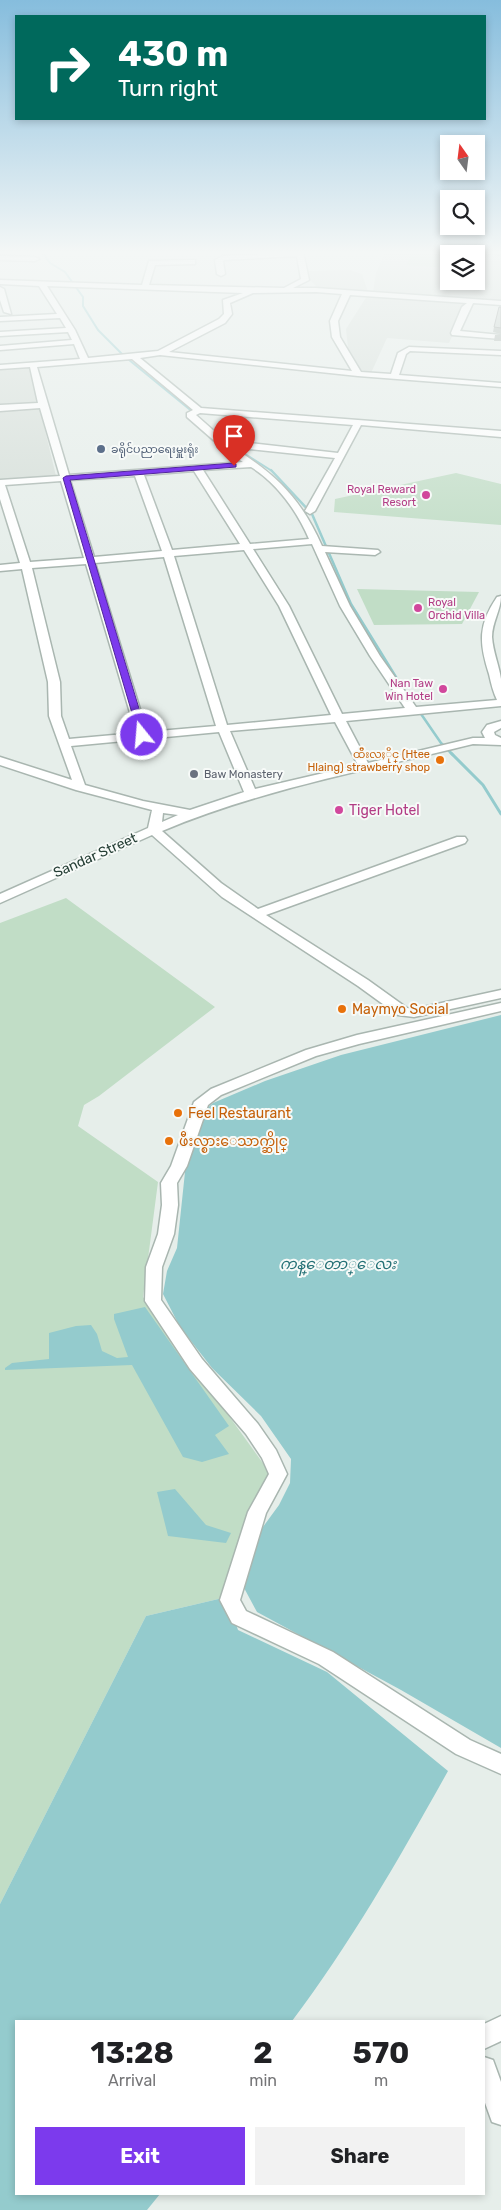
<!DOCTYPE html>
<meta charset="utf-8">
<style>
:root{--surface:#fff;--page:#f2f2f2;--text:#202124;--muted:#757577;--accent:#7c3aed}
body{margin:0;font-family:Rubik,"Noto Sans Myanmar",sans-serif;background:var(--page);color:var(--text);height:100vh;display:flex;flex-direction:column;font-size:19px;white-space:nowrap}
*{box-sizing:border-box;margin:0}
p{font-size:16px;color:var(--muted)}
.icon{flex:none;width:28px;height:28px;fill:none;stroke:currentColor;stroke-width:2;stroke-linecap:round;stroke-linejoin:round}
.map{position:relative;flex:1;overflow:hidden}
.side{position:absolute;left:15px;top:2020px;width:470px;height:175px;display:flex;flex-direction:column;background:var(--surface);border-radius:0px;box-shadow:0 2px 8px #0003}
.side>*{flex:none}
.banner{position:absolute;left:15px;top:15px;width:471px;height:105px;border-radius:0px;box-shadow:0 2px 8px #0003;background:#00695c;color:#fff;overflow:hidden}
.needle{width:32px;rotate:346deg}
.controls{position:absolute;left:440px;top:135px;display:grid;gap:10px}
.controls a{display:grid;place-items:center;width:45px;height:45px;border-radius:0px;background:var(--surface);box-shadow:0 2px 8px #0003;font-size:25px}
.pin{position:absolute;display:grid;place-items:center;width:42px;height:42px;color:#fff;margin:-51px -21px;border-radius:50% 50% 50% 0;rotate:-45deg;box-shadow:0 0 5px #0007}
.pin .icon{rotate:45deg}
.me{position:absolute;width:55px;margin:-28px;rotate:343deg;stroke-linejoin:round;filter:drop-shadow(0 0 4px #0008)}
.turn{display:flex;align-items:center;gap:18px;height:105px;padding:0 20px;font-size:22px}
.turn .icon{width:65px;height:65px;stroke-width:2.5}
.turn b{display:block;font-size:35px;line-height:42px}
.eta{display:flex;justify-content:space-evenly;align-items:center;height:85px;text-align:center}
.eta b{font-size:30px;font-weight:700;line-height:35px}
.cta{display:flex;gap:10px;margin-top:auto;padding:10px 20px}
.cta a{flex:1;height:58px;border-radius:0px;background:var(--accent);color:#fff;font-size:20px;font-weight:700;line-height:58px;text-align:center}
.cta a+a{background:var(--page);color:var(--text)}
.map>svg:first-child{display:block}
.built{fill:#d5ded8;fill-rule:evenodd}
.green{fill:#c1ddc6}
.water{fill:#94cbcd}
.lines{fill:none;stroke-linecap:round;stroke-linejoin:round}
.stream-far2{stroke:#94cbcd;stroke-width:2}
.stream-far1{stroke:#94cbcd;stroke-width:2.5}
.stream{stroke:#94cbcd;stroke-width:3}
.minor-casing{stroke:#a9b6b0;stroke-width:3}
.minor{fill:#fff;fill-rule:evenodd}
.wall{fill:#a4afa9}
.building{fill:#bfcbc5;stroke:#868e8a}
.route{fill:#7c3aed;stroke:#51269a}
.service-dot{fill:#5c6f8a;stroke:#f7faf8;stroke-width:2}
.hotel-dot{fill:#d1479c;stroke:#f7faf8;stroke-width:2}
.food-dot{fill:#e8710a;stroke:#f7faf8;stroke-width:2}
.worship-dot{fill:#6b7280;stroke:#f7faf8;stroke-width:2}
.labels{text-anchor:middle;stroke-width:4;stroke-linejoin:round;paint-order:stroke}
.far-service-label{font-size:11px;fill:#4e5e75;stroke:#f7faf8;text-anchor:start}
.far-hotel-label{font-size:11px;fill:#b23c85;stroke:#f7faf8;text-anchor:end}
.far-food-label{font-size:11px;fill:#c56008;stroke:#f7faf8;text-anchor:end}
.far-worship-label{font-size:11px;fill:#5b616d;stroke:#f7faf8;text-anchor:start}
.hotel-label{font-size:14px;fill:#b23c85;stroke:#f7faf8;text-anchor:start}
.street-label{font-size:14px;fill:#263f36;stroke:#f7faf8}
.food-label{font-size:14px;fill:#c56008;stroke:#f7faf8;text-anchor:start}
.water-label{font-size:15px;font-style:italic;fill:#257176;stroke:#f7faf8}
</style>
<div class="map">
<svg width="501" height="2210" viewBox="0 0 501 2210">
<rect width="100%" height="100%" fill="#e6eeea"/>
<path class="built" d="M385 252H501V301L373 292 376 273ZM449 254H476V281H449Z
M350 270 362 274 368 292 319 289 310 280 309 271Z
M367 296 467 303 449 343 387 338 371 373 362 372 348 348 346 329Z
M30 368 56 476 0 481V370Z"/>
<path class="green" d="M413 252H485L477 270 476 254H449V268L406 265Z
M456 473 501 484V525L334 512 335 499Z
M357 589 479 592 462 624 374 625Z
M66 898 215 1007 99 1096 84 1105 78 1126 158 1182 143 1297 270 1473 227 1597 146 1616 0 1904V923Z"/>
<path class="water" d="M501 1015V1748L401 1690 257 1612 243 1586 260 1531 279 1505 290 1483 291 1459 261 1416 212 1368 180 1327 163 1294 167 1271 177 1248 185 1172 182 1162 201 1114 213 1103 265 1081 341 1055Z
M145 1307 229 1426 215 1435 229 1454 202 1462 183 1457 132 1365 5 1370V1368L12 1363 49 1359V1333L76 1326 91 1325 97 1334 102 1351 117 1358 128 1357 114 1319V1314Z
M175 1489 206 1525 231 1533 226 1543 168 1536 157 1492Z
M227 1597 238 1630 327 1672 448 1771C400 1857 351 1943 292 2021H16V2194H160L147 2210H0V1904L146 1616Z"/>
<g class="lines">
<path class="stream-far2" d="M42 252 50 263 65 272 83 297V306L98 330 123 355 194 413
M208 426 231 445 272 471"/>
<path class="stream-far1" d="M271 470 312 514 351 604 407 695
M419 711 441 743 453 755"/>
<path class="stream" d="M451 753 483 785 501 814"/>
<defs>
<path id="minor" d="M303 252 309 280 293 288H316L501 301V305L473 303 460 331 501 335V339L452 335 451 333 462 307 467 303 350 295 338 321 340 337 361 372 391 374 398 353 409 347 501 351V355L410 351 406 354 399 375 501 383V387L358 376 160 355 140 358 201 408 501 431V437L361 425 315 511 310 514 305 511 335 458 250 449 237 450C279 477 302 501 322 546L378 550 380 552 375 555 325 552 350 606 380 656 416 707 497 700C493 692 491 683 489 674 479 643 478 625 497 597L501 596C501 610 492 622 492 637 493 652 499 665 501 679 501 688 501 698 501 706L346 721 368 763 473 738H485L482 732 487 725 501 721V728L494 732 495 735 501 738V745L473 744C368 770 262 789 162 831L221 883 258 909 457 837H465L467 840 465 843 266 915 368 980 407 1008 414 1009 501 990V998L414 1017 398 1015 358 986 222 897 152 835 0 903V894L148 828 152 810 76 790 0 765V757L72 780 49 716 48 682 22 569 0 571V565L20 563 0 499V480L60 476 40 408 0 411V405L38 403 30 367 0 369V365L80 359 74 344 0 350V346L72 340 68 332 0 336V332L66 328 60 318 0 321V317L57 314 39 286 0 284V280L142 285 149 261 192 260H195V264L155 265 149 285 284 288 301 279 297 256 224 260 223 261 225 274 221 276 217 274 215 260 223 256ZM47 286 243 293 223 300 224 314 219 319 158 351 88 358 75 330ZM316 292 342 294 330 321 332 337 352 371 169 352 225 323 232 314 230 303 253 293ZM132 359 193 410 187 413V417L226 451 243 462 69 475 37 367ZM200 413 353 425 338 453 250 443 231 446 196 415ZM251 467C277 483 297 511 309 539L250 544 203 470ZM194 471 240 544 172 550 144 475ZM135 476 162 551 94 557 70 480ZM61 481 84 558 30 562 5 485ZM312 544 340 606 370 656 405 708 342 714 289 606 253 549ZM244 550 279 606 331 715 227 725 174 556ZM164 557 216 726 147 732 95 563ZM86 564 136 733 69 739 61 716 60 682 32 568ZM335 722 358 765 255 789 230 731ZM219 732 244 792 190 810 143 801 85 785 71 746ZM163 813 178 815 162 822Z
M0 256 35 257 39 259 35 261 0 260Z
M0 287 4 289 11 314 4 312 0 300Z
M501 1003V1011L359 1044 316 1056 221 1095 208 1105 187 1166 177 1183 178 1205 174 1234 162 1267 161 1300 202 1359 258 1424 276 1450 287 1474 266 1513 240 1600 246 1611 333 1652 470 1740 501 1754V1774L456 1754 319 1664 232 1623 220 1600 248 1512 269 1474 262 1458 246 1434 190 1369 145 1301 146 1267 158 1234 162 1205 161 1183 171 1166 194 1102 211 1089 306 1050 357 1035Z
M501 2016V2041L484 2049V2024Z
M484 2057 493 2060 501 2082V2125L492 2122 484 2100Z"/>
</defs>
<use href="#minor" class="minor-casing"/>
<use href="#minor" class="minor"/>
</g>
<path class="wall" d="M491 252H501V256L491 255Z
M501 307V334L493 332 494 327Z
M501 334V341H494L495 335Z"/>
<path class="building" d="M499 307H501V328L494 327Z"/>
<linearGradient id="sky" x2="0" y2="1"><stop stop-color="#86bddd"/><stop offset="0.45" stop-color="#f4f7f6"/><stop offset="1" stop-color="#f4f7f6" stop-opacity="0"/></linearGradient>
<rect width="501" height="561" fill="url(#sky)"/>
<path class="route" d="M234 463 236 464V467L70 480 147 735 139 737 63 478 66 476Z"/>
<circle class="service-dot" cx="101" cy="449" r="5"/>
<g class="hotel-dot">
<circle cx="426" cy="495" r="5"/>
<circle cx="418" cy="608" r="5"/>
<circle cx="443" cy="689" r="5"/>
<circle cx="339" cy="810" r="5"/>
</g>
<g class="food-dot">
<circle cx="440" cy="760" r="5"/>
<circle cx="342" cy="1009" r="5"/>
<circle cx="178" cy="1113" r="5"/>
<circle cx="169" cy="1141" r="5"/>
</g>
<circle class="worship-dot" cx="194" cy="774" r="5"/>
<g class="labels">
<g class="far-service-label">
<text x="111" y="453">ခရိုင်ပညာရေးမှူးရုံး</text>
</g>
<g class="far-hotel-label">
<text x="416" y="493">Royal Reward<tspan x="416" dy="13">Resort</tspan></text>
<text x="428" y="606" text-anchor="start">Royal<tspan x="428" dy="13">Orchid Villa</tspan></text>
<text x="433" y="687">Nan Taw<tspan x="433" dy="13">Win Hotel</tspan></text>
</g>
<g class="far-food-label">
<text x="430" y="758">ထီးလႈိုင္ (Htee<tspan x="430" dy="13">Hlaing) strawberry shop</tspan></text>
</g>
<g class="far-worship-label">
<text x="204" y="778">Baw Monastery</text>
</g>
<g class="hotel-label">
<text x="349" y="815">Tiger Hotel</text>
</g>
<g class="street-label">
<text transform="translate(95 855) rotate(-24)" y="5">Sandar Street</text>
</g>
<g class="food-label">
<text x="352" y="1014">Maymyo Social</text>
<text x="188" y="1118">Feel Restaurant</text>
<text x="179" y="1146">ဖီးလ္စားေသာက္ဆိုင္</text>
</g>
<g class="water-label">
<text x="338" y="1269">ကန္ေတာ္ေလး</text>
</g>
</g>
</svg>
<div class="controls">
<a><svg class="needle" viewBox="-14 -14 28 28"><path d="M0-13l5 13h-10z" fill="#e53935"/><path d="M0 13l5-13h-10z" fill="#757577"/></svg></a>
<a><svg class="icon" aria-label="search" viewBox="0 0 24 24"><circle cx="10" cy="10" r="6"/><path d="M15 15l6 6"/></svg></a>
<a><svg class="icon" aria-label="layers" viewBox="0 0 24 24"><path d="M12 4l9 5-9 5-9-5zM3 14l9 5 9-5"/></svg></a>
</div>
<div class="pin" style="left:234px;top:466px;background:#d93025"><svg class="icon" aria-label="arrive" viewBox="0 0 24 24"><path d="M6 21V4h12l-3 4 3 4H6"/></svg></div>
<svg class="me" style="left:142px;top:735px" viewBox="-20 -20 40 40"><circle r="17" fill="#7c3aed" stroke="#fff" stroke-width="3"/><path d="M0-11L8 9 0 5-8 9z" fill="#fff"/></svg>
<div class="banner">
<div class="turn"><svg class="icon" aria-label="right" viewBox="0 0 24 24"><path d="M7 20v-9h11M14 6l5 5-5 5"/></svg><div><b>430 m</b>Turn right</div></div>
</div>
<section class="side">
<div class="eta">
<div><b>13:28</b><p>Arrival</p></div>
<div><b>2</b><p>min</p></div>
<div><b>570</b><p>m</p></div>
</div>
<div class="cta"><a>Exit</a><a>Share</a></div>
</section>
</div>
